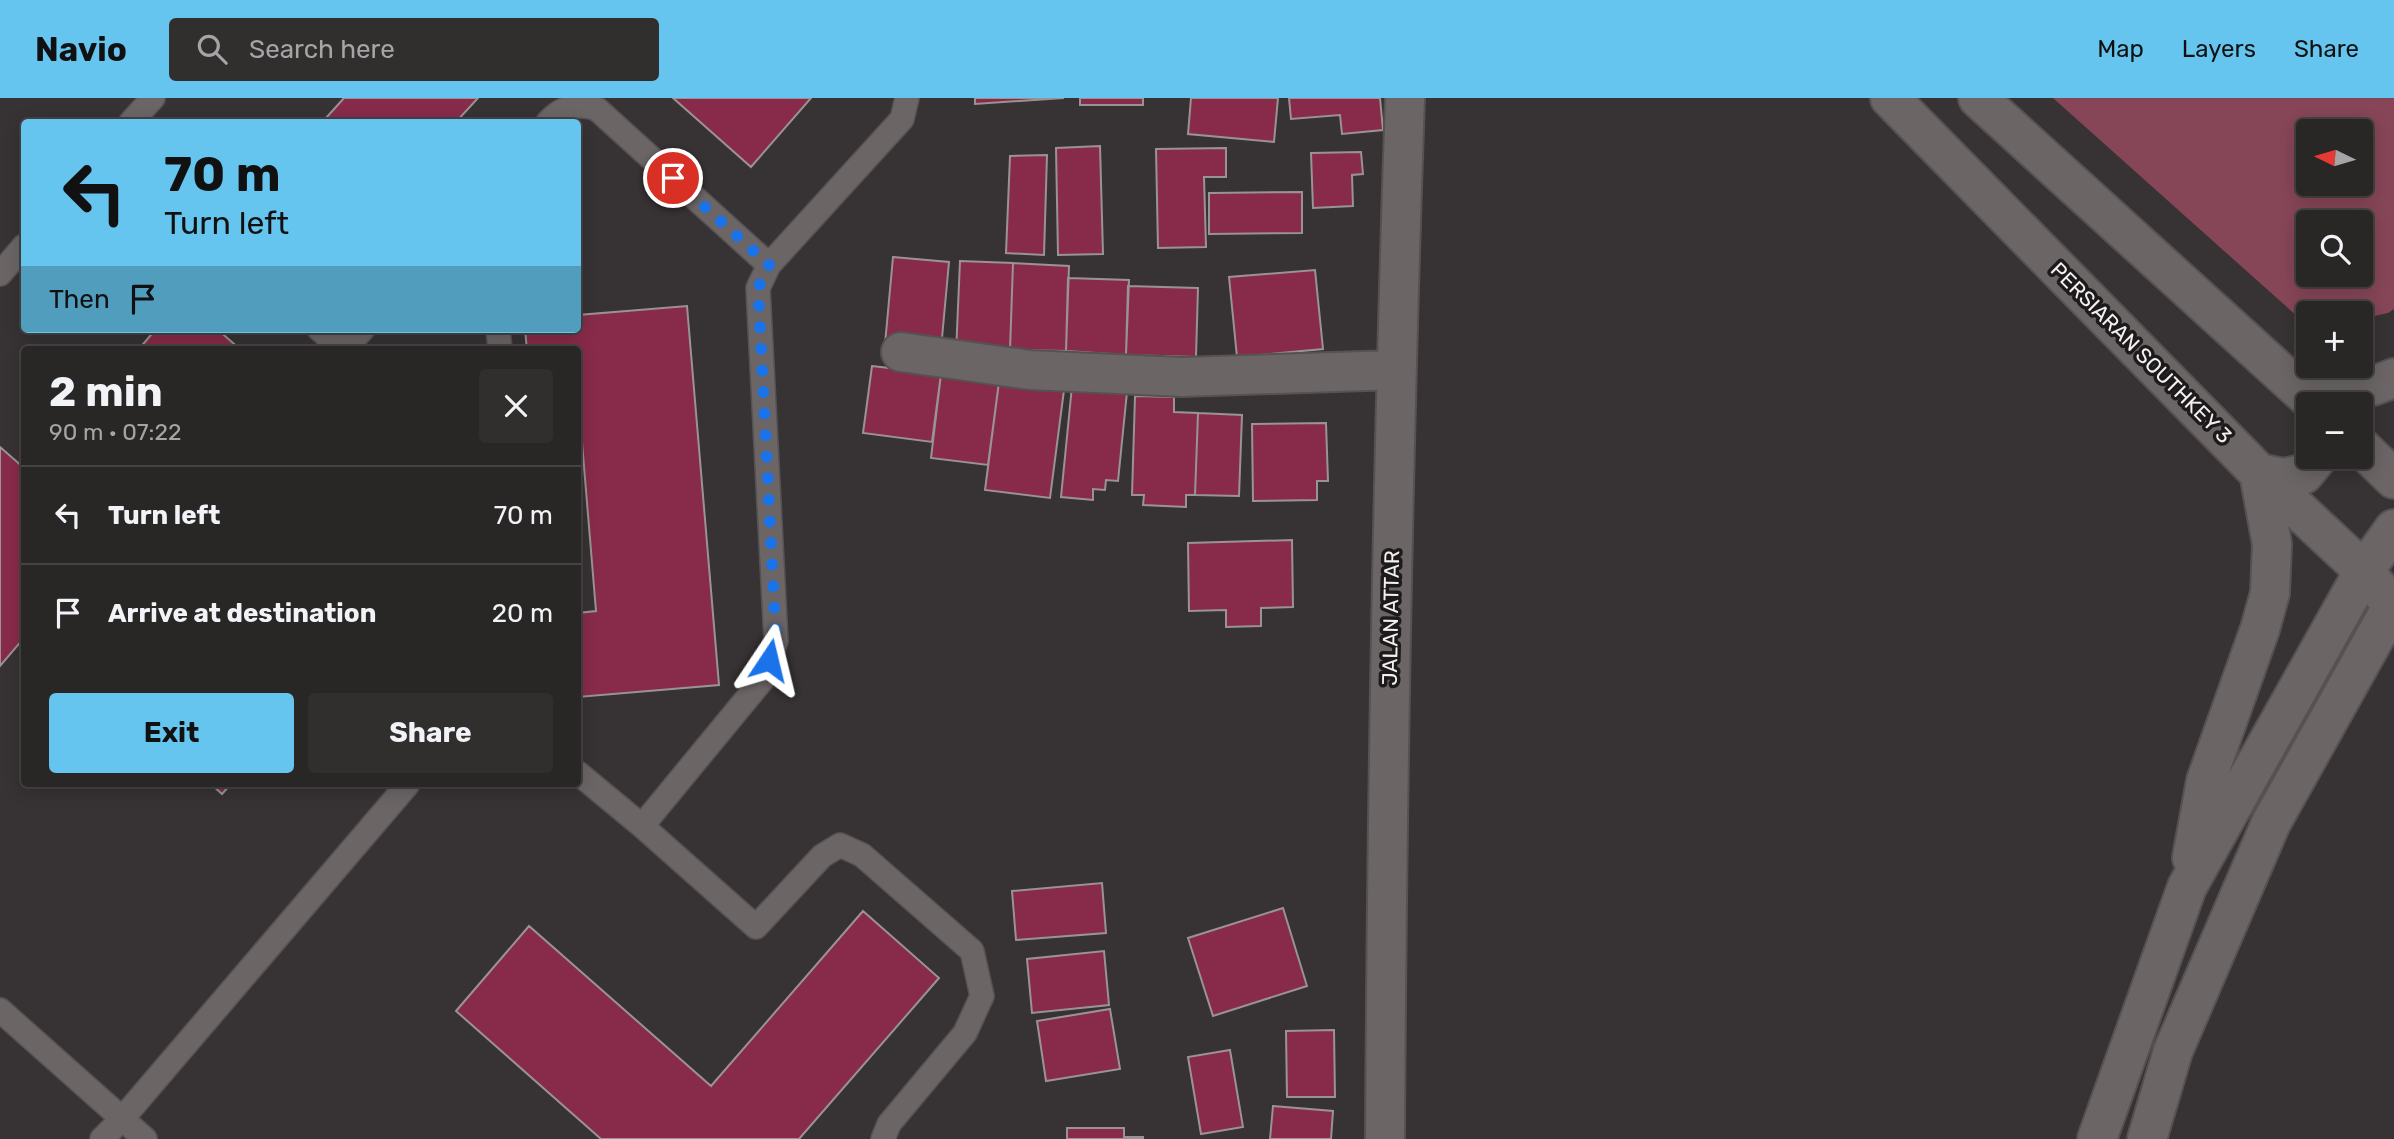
<!DOCTYPE html>
<meta charset="utf-8">
<style>
:root{--surface:#292626;--page:#312e2e;--text:#f1f3f6;--muted:#a5a5a7;--line:#454343;--accent:#65c5ee}
body{margin:0;font-family:Rubik,sans-serif;background:var(--page);color:var(--text);height:100vh;display:flex;flex-direction:column;font-size:26px;white-space:nowrap}
*{box-sizing:border-box;margin:0}
p{font-size:23px;color:var(--muted)}
.icon{flex:none;width:38px;height:38px;fill:none;stroke:currentColor;stroke-width:2;stroke-linecap:round;stroke-linejoin:round}
.map{position:relative;flex:1;overflow:hidden}
.sheet{position:absolute;left:21px;top:248px;width:560px;height:441px;display:flex;flex-direction:column;background:var(--surface);border-radius:7px;box-shadow:0 4px 18px #0003,0 0 0 2px var(--line)}
.sheet>*{flex:none}
.top-card{position:absolute;left:21px;top:21px;width:560px;height:214px;border-radius:7px;box-shadow:0 4px 18px #0003,0 0 0 2px var(--line);background:#65c5ee;color:#111;overflow:hidden}
.needle{width:46px;rotate:275deg}
.controls{position:absolute;left:2296px;top:21px;display:grid;gap:14px}
.controls a{display:grid;place-items:center;width:77px;height:77px;border-radius:7px;background:var(--surface);box-shadow:0 4px 18px #0003,0 0 0 2px var(--line);font-size:35px}
.pin{position:absolute;display:grid;place-items:center;width:60px;height:60px;color:#fff;margin:-30px;border:4px solid #fff;border-radius:50%;box-shadow:0 2px 7px #0007}
.me{position:absolute;width:77px;margin:-38px;rotate:10deg;stroke-linejoin:round;filter:drop-shadow(0 0 5px #0008)}
.turn{display:flex;align-items:center;gap:24px;height:147px;padding:0 28px;font-size:32px}
.turn .icon{width:91px;height:91px;stroke-width:2.5}
.turn b{display:block;font-size:49px;line-height:60px}
.then{display:flex;align-items:center;height:66px;padding:0 28px;background:#0003;gap:14px;font-size:26px}
.round{display:grid;place-items:center;flex:none;width:74px;height:74px;border-radius:7px;background:var(--page)}
.headline{display:flex;align-items:center;justify-content:space-between;height:119px;padding:0 28px}
h1{font-size:42px;font-weight:700;line-height:52px}
.cta{display:flex;gap:14px;margin-top:auto;padding:14px 28px}
.cta a{flex:1;height:80px;border-radius:7px;background:var(--accent);color:#111;font-size:28px;font-weight:700;line-height:80px;text-align:center}
.cta a+a{background:var(--page);color:var(--text)}
ul{padding:0;list-style:none}
li{display:flex;align-items:center;gap:21px;height:98px;padding:0 28px;border-top:2px solid var(--line)}
li div{flex:1}
li b{display:block;font-size:26px}
li em{font-style:normal}
header{display:flex;align-items:center;gap:42px;box-sizing:border-box;height:98px;padding:0 35px;background:var(--accent);color:#111}
header strong{font-size:33px}
nav{display:flex;gap:38px;margin-inline-start:auto;font-size:24px}
.search{width:490px;height:63px;background:var(--page);display:flex;align-items:center;gap:18px;box-sizing:border-box;padding:0 24px;border-radius:7px;color:var(--muted);font-size:26px}
.map>svg:first-child{display:block}
.green{fill:#864657;fill-rule:evenodd}
.building{fill:#882b4a;stroke:#9a9394;stroke-width:2}
.lines{fill:none;stroke-linecap:round;stroke-linejoin:round}
.service-casing{stroke:#565152;stroke-width:26}
.minor-casing{stroke:#565152;stroke-width:42}
.service{stroke:#6b6566;stroke-width:23}
.minor{stroke:#6b6566;stroke-width:38}
.route{stroke:#1a73e8;stroke-width:12;stroke-dasharray:0 21.6}
.labels{text-anchor:middle;stroke-width:7;stroke-linejoin:round;paint-order:stroke}
.street-label{font-size:21px;fill:#f4f0f1;stroke:#1d1a1b}
</style>
<header>
<strong>Navio</strong>
<div class="search"><svg class="icon" aria-label="search" viewBox="0 0 24 24"><circle cx="10" cy="10" r="6"/><path d="M15 15l6 6"/></svg>Search here</div>
<nav><a>Map</a><a>Layers</a><a>Share</a></nav>
</header>
<div class="map">
<svg width="2394" height="1041" viewBox="0 0 2394 1041">
<rect width="100%" height="100%" fill="#373233"/>
<path class="green" d="M2053 0H2394V211L2388 215 2361 221V215H2308V228ZM2308 33H2361V86H2308ZM2308 124H2361V177H2308Z"/>
<path class="building" d="M344 0H478L456 24H331L326 20Z
M673 0H811L751 69Z
M975 0H1064L975 6Z
M1080 0H1143V7H1080Z
M1191 0H1278L1274 44 1188 36Z
M1289 0H1380L1383 32 1342 36 1340 17 1291 21Z
M1100 48 1103 156 1058 157 1056 50Z
M1226 50V79H1204L1206 149 1158 150 1156 51Z
M1361 54 1363 76 1352 77 1353 108 1313 110 1311 55Z
M1047 57 1044 157 1006 155 1010 58Z
M1302 94V135L1209 136V95Z
M893 159 949 164 941 251 885 246Z
M960 163 1013 165 1010 252 956 255Z
M1013 165 1069 168 1066 253 1010 252Z
M1315 172 1323 251 1237 259 1229 179Z
M1068 180 1129 182 1126 257 1066 253Z
M1128 188 1198 190 1196 259 1126 257Z
M687 208 719 587 578 599V515L596 513 578 296V252H527L525 231H578V217Z
M156 231H217L241 252H138Z
M872 268 941 276 932 344 863 335Z
M941 276 999 284 988 367 931 360Z
M999 284 1064 292 1050 400 985 392Z
M1072 288 1127 294 1118 383 1106 382 1105 392 1093 391V402L1061 399Z
M1135 298 1174 299V314L1198 315 1195 397H1186V409L1143 407 1144 397H1132Z
M1198 315 1242 317 1239 398 1195 397Z
M1326 325 1328 383H1317V402L1253 403 1252 326Z
M0 349 24 370V540L0 568Z
M1292 442 1293 509 1261 510V528L1226 529V512L1189 513 1188 445Z
M211 686H231L222 696Z
M1102 785 1106 835 1016 842 1012 793Z
M1283 810 1307 888 1213 918 1188 840Z
M863 813 939 880 799 1041H601L456 913 529 828 711 988Z
M1104 853 1109 907 1032 915 1027 861Z
M1110 911 1120 971 1046 983 1037 923Z
M1334 932 1335 999H1287L1286 933Z
M1230 952 1243 1029 1201 1036 1188 959Z
M1273 1008 1333 1013 1331 1041H1270Z
M1067 1030H1124V1039H1143V1041H1067Z"/>
<g class="lines">
<defs>
<path id="service" d="M131 24 153 0
M548 24C562 9 577 4 597 11L769 167
M0 176 24 148
M319 231 343 252
M498 231 500 252
M344 252 363 231
M578 675 642 728 756 829 822 758 840 747 862 757 972 853 982 898 965 935 889 1026 883 1041
M642 728 763 581 776 543 758 190 769 167 902 21 907 0
M0 912 145 1041
M102 1041 122 1021 408 686"/>
<path id="minor" d="M1890 0 2259 375 2364 473 2393 508
M1978 0 2315 306
M901 254 1030 272 1182 279 1396 272
M2307 298 2373 288 2394 280
M2361 349 2394 381
M2192 760 2206 683 2260 531 2270 495 2272 446 2259 375 2283 380 2304 376 2318 359
M1385 1041C1387 694 1393 347 1405 0
M2097 1041 2187 789 2364 473 2394 431
M2147 1041 2173 953 2271 725 2394 505"/>
</defs>
<use href="#service" class="service-casing"/>
<use href="#minor" class="minor-casing"/>
<use href="#service" class="service"/>
<use href="#minor" class="minor"/>
</g>
<g class="lines">
<path class="route" d="M673 80 769 167 758 190 776 543 769 562"/>
</g>
<g class="labels">
<g class="street-label">
<text transform="translate(2141 255) rotate(45)" y="7">PERSIARAN SOUTHKEY 3</text>
<text transform="translate(1391 520) rotate(-89)" y="7">JALAN ATTAR</text>
</g>
</g>
</svg>
<div class="controls">
<a><svg class="needle" viewBox="-14 -14 28 28"><path d="M0-13l5 13h-10z" fill="#e53935"/><path d="M0 13l5-13h-10z" fill="#a5a5a7"/></svg></a>
<a><svg class="icon" aria-label="search" viewBox="0 0 24 24"><circle cx="10" cy="10" r="6"/><path d="M15 15l6 6"/></svg></a>
<a>+</a>
<a>−</a>
</div>
<div class="pin" style="left:673px;top:80px;background:#d93025"><svg class="icon" aria-label="arrive" viewBox="0 0 24 24"><path d="M6 21V4h12l-3 4 3 4H6"/></svg></div>
<svg class="me" style="left:769px;top:562px" viewBox="-20 -20 40 40"><path d="M0-17L14 15 0 8-14 15z" fill="#1a73e8" stroke="#fff" stroke-width="4"/></svg>
<div class="top-card">
<div class="turn"><svg class="icon" aria-label="left" viewBox="0 0 24 24"><path d="M17 20v-9H6M10 6l-5 5 5 5"/></svg><div><b>70 m</b>Turn left</div></div>
<div class="then">Then<svg class="icon" aria-label="arrive" viewBox="0 0 24 24"><path d="M6 21V4h12l-3 4 3 4H6"/></svg></div>
</div>
<section class="sheet">
<div class="headline"><div><h1>2 min</h1><p>90 m · 07:22</p></div><a class="round"><svg class="icon" aria-label="close" viewBox="0 0 24 24"><path d="M6 6l12 12M18 6L6 18"/></svg></a></div>
<ul>
<li><svg class="icon" aria-label="left" viewBox="0 0 24 24"><path d="M17 20v-9H6M10 6l-5 5 5 5"/></svg><div><b>Turn left</b></div><em>70 m</em></li>
<li><svg class="icon" aria-label="arrive" viewBox="0 0 24 24"><path d="M6 21V4h12l-3 4 3 4H6"/></svg><div><b>Arrive at destination</b></div><em>20 m</em></li>
</ul>
<div class="cta"><a>Exit</a><a>Share</a></div>
</section>
</div>
